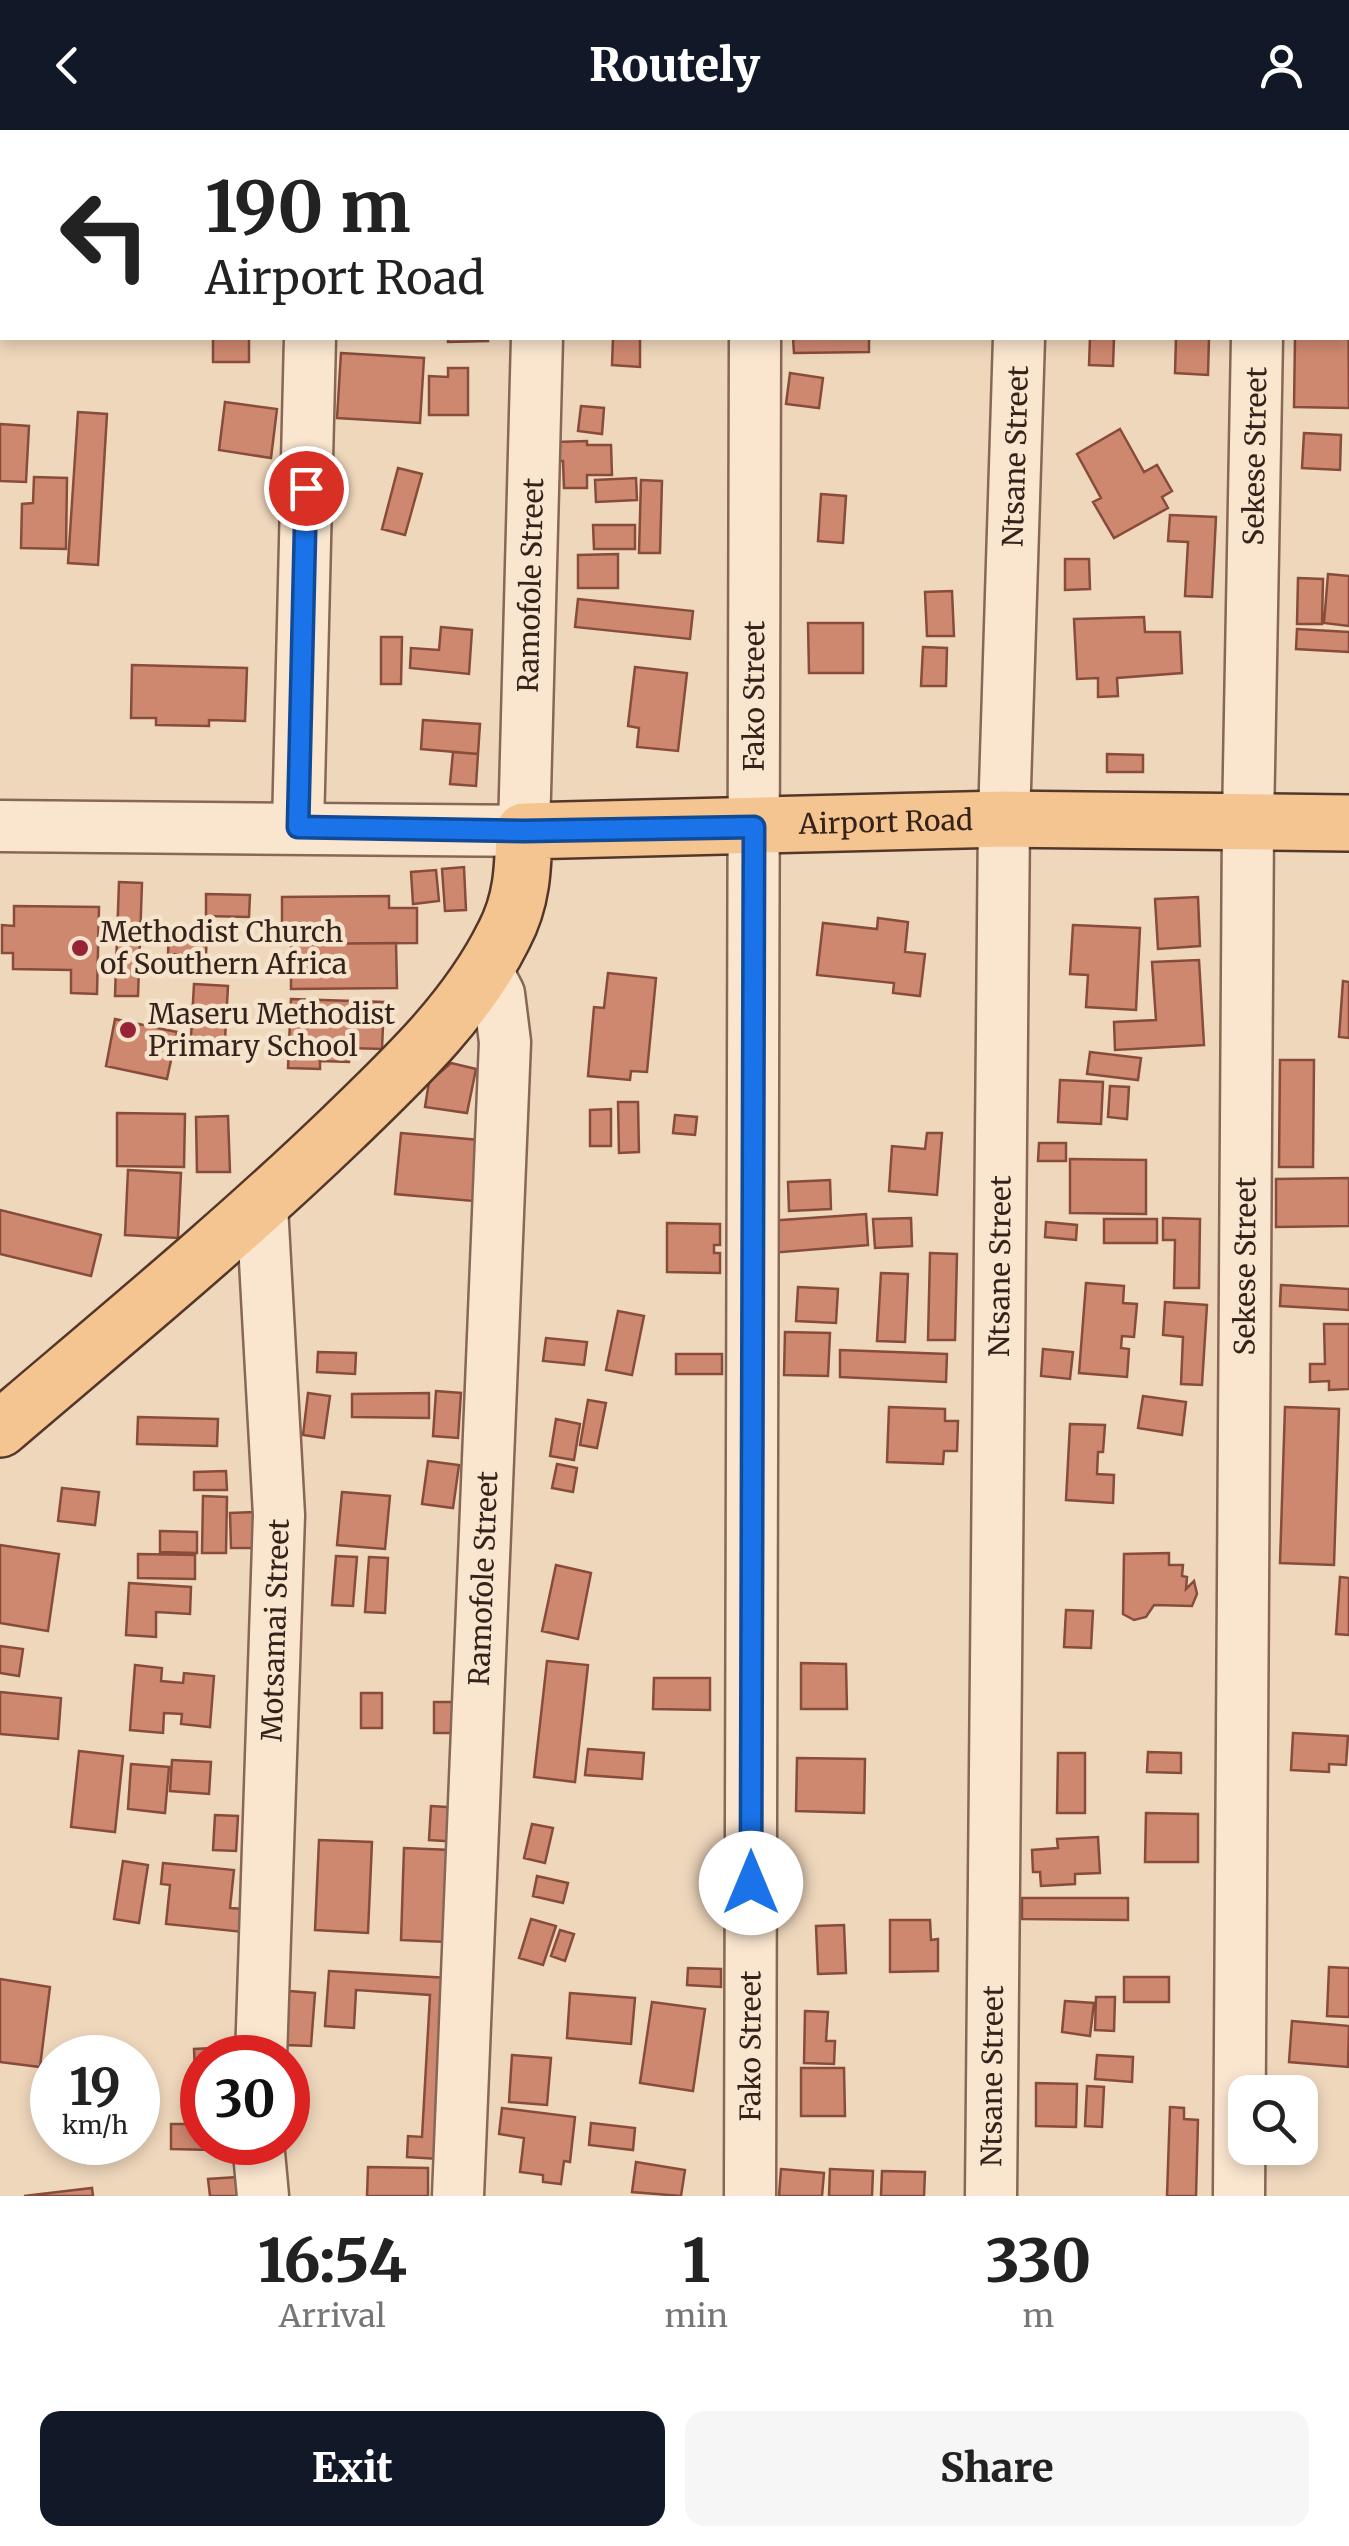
<!DOCTYPE html>
<style>
:root{--surface:#fff;--page:#f6f6f6;--text:#222;--muted:#767676;--accent:#111827}
body{margin:0;font-family:Merriweather,serif;background:var(--page);color:var(--text);height:100vh;display:flex;flex-direction:column;font-size:38px;white-space:nowrap}
*{box-sizing:border-box;margin:0}
p{font-size:32px;color:var(--muted)}
.icon{flex:none;width:55px;height:55px;fill:none;stroke:currentColor;stroke-width:2;stroke-linecap:round;stroke-linejoin:round}
.map{position:relative;height:2066px;overflow:hidden}
.details{display:flex;flex-direction:column;background:var(--surface);flex:1}
.details>*{flex:none}
.banner{position:absolute;left:0px;top:0px;width:1350px;height:210px;box-shadow:0 5px 15px #0003;background:#fff;color:var(--text);overflow:hidden}
.controls{position:absolute;left:1228px;top:1945px;display:grid;gap:20px}
.controls a{display:grid;place-items:center;width:90px;height:90px;border-radius:20px;background:var(--surface);box-shadow:0 5px 15px #0003;font-size:50px}
.speed{position:absolute;left:30px;top:1905px;display:flex;gap:20px;font-size:50px;font-weight:700;text-align:center}
.speed>*{display:grid;place-content:center;width:130px;height:130px;border-radius:50%;background:var(--surface);box-shadow:0 5px 15px #0003;line-height:1}
.speed small{font-size:25px;font-weight:400}
.speed .limit{border:15px solid #d22;background:#fff;color:#111}
.pin{position:absolute;display:grid;place-items:center;width:85px;height:85px;color:#fff;margin:-42px;border:5px solid #fff;border-radius:50%;box-shadow:0 2px 10px #0007}
.me{position:absolute;width:110px;margin:-55px;rotate:0deg;stroke-linejoin:round;filter:drop-shadow(0 0 8px #0008)}
.turn{display:flex;align-items:center;gap:35px;height:210px;padding:0 40px;font-size:45px}
.turn .icon{width:130px;height:130px;stroke-width:2.5}
.turn b{display:block;font-size:70px;line-height:85px}
.eta{display:flex;justify-content:space-evenly;align-items:center;height:170px;text-align:center}
.eta b{font-size:60px;font-weight:800;line-height:70px}
.cta{display:flex;gap:20px;margin-top:auto;padding:20px 40px}
.cta a{flex:1;height:115px;border-radius:20px;background:var(--accent);color:#fff;font-size:40px;font-weight:800;line-height:115px;text-align:center}
.cta a+a{background:var(--page);color:var(--text)}
header{display:flex;justify-content:space-between;align-items:center;height:130px;padding:0 40px;background:var(--accent);color:#fff;font-size:45px;font-weight:800}
.map>svg:first-child{display:block}
.building{fill:#cf8870;stroke:#874c3a;stroke-width:2.5}
.lines{fill:none;stroke-linecap:round;stroke-linejoin:round}
.minor-casing{stroke:#876755;stroke-width:55}
.major-casing{stroke:#54372a;stroke-width:60}
.minor{stroke:#fae6cf;stroke-width:50}
.major{stroke:#f5c591;stroke-width:55}
.route-casing{stroke:#114b97;stroke-width:25}
.route{stroke:#1a73e8;stroke-width:18}
.poi-dot{fill:#982337;stroke:#f6e3cc;stroke-width:4}
.labels{text-anchor:middle;stroke-width:9;stroke-linejoin:round;paint-order:stroke}
.street-label{font-size:28px;fill:#35231b;stroke:#f6e3cc}
.poi-label{font-size:28px;fill:#35231b;stroke:#f6e3cc;text-anchor:start}
</style>
<header><svg class="icon" aria-label="back" viewBox="0 0 24 24"><path d="M15 5l-7 7 7 7"/></svg>Routely<svg class="icon" aria-label="person" viewBox="0 0 24 24"><circle cx="12" cy="8" r="4"/><path d="M4 21q1-7 8-7t8 7"/></svg></header>
<div class="map">
<svg width="1349" height="2066" viewBox="0 0 1349 2066">
<rect width="100%" height="100%" fill="#efd7bc"/>
<path class="building" d="M1081 0H1187L1081 2Z
M1291 0H1349V123L1348 2H1291Z
M1348 137 1349 278 1294 277 1295 208H1348Z
M213 208H249V232H213Z
M448 208H488V211L448 212Z
M613 208H640V237L612 235Z
M793 208H869V222L794 223Z
M1090 208H1114L1113 236 1089 235Z
M1176 208H1209L1208 245 1175 243Z
M341 223 424 228 420 293 337 288Z
M448 238H468V285H429V246L448 247Z
M790 243 823 248 819 278 786 274Z
M225 272 277 279 271 328 219 320Z
M581 276 604 278 602 304 578 301Z
M78 282 107 284 98 435 68 433Z
M0 294 29 296 26 352 0 351Z
M1120 299 1144 342 1157 335 1172 361 1162 367 1168 378 1114 408 1093 372 1101 368 1077 324Z
M1304 303 1341 305 1340 340 1302 338Z
M587 311V315H611L612 345H587V358H564L563 331H557L556 312Z
M398 338 422 344 405 405 382 399Z
M34 347 67 348 66 419 21 418 22 374 33 373Z
M636 348 637 370 596 372 595 350Z
M641 350 662 351 660 423H639Z
M821 364 846 366 843 413 818 411Z
M1170 385 1216 387 1212 467 1185 466 1188 412 1168 411Z
M593 395H635V419H594Z
M618 424V458H578V425Z
M1065 429H1089L1090 459 1065 460Z
M1328 444 1349 446V496L1324 493Z
M1298 448 1323 449 1322 494H1297Z
M952 461 954 506H927L925 462Z
M578 469 693 481 690 509 575 497Z
M1144 487 1145 502H1180L1182 543 1117 548 1118 566 1098 567V548L1077 549 1074 489Z
M808 493H863V543H809Z
M441 497 472 500 469 544 410 538 411 518 439 520Z
M1297 499 1349 502V522L1296 519Z
M381 507H402L401 554H381Z
M923 517 947 518 946 556H921Z
M132 535 247 538 245 591 209 590V596L156 595V588H131Z
M635 537 687 543 678 621 637 617 639 598 628 596Z
M423 590 480 594 478 624 421 619Z
M453 622 478 624 476 656 450 654Z
M1107 624 1143 625V642H1107Z
M464 737 466 780 445 781 442 739Z
M436 740 439 771 413 774 411 742Z
M119 752 142 753 138 866H115Z
M206 764 250 765 249 787 206 786Z
M389 766V778H417V813L282 814V767Z
M1198 767 1200 816 1158 819 1155 769Z
M14 776 99 777 97 864 71 863V840L13 839V823H2V795L14 796Z
M878 788 908 792 905 822 925 824 920 866 893 863 894 853 817 845 823 793 877 799Z
M1073 795 1140 798 1136 880 1086 877 1088 845 1070 844Z
M169 800 207 801 206 825 168 824Z
M396 813 397 858 291 859V814Z
M1199 830 1204 915 1115 920 1114 892 1156 890 1152 832Z
M608 843 656 848 647 942 631 941 630 950 588 946 594 877 604 878Z
M1343 851 1349 852V908L1339 907Z
M194 854 228 856 225 909 191 907Z
M291 869 384 872 382 919 350 918 349 932 320 931V939L288 938Z
M115 889 177 902 167 949 106 936Z
M1090 922 1141 928 1138 950 1087 944Z
M1280 930H1314L1313 1037H1279Z
M451 933 476 939 467 983 425 977 429 952Z
M1060 950 1103 952 1101 994 1058 992Z
M1110 956 1129 957 1127 989 1108 987Z
M618 972H638L639 1022 619 1023Z
M611 979V1016H590V980Z
M117 983 185 984 184 1037 117 1036Z
M675 985 697 987 695 1005 673 1003Z
M228 986 230 1042H197L196 987Z
M401 1003 479 1010 473 1071 395 1064Z
M927 1003H942L937 1065 889 1061 892 1016 925 1019Z
M1039 1013H1066V1031H1038Z
M1070 1029 1146 1030V1084L1070 1083Z
M128 1040 181 1043 178 1108 125 1105Z
M1349 1048V1096L1276 1097V1049Z
M830 1050 831 1079 789 1081 788 1052Z
M0 1080 101 1105 91 1146 0 1124Z
M866 1084 868 1115 770 1123 768 1091Z
M911 1088 912 1116 875 1118 873 1089Z
M1163 1088 1200 1089 1199 1158H1174L1175 1110H1163Z
M1104 1089H1157V1113H1104Z
M1046 1092 1077 1095 1076 1110 1045 1107Z
M667 1093 720 1094V1115H714V1123H720V1143L667 1142Z
M930 1123 957 1124 955 1210H928Z
M881 1143 908 1144 905 1212 877 1211Z
M1086 1153 1124 1156 1123 1173 1137 1174 1134 1207 1122 1206 1121 1218 1129 1219 1127 1247 1079 1243Z
M1281 1155 1349 1159V1180L1280 1176Z
M798 1157 838 1159 836 1193 796 1191Z
M1165 1172 1207 1175 1202 1255 1181 1254 1183 1207 1163 1205Z
M618 1181 644 1186 632 1245 606 1240Z
M1324 1194H1349V1259L1329 1260V1251L1310 1252V1234H1325Z
M785 1202 830 1203 828 1246 784 1245Z
M546 1208 587 1212 584 1235 543 1231Z
M1043 1219 1073 1222 1070 1249 1041 1246Z
M840 1220 947 1224 946 1252 840 1247Z
M318 1222 356 1223 355 1244 317 1242Z
M676 1224H722V1244H676Z
M436 1261 461 1263 458 1308 433 1306Z
M308 1263 330 1266 324 1308 303 1305Z
M429 1263V1288L352 1287V1264Z
M1143 1266 1186 1272 1182 1305 1138 1298Z
M588 1270 606 1273 597 1318 580 1315Z
M889 1277 945 1279V1291H958L957 1321H944L943 1334 887 1332Z
M1285 1277 1339 1279 1334 1435 1280 1433Z
M138 1287 218 1289 217 1316 137 1314Z
M556 1289 580 1294 574 1330 550 1326Z
M1070 1294 1105 1295 1103 1322H1098L1097 1344 1114 1345 1113 1373 1066 1370Z
M428 1331 459 1335 453 1378 422 1374Z
M557 1334 577 1338 573 1362 552 1358Z
M226 1341 227 1360H194V1342Z
M62 1358 99 1362 95 1395 58 1391Z
M342 1362 390 1366 385 1419 337 1415Z
M203 1366 227 1367 226 1423H202Z
M254 1382 255 1418H231L230 1383Z
M160 1401 197 1402V1423L160 1422Z
M0 1415 59 1424 48 1501 0 1493Z
M1169 1423V1435H1183L1182 1446 1187 1447 1186 1459 1194 1451 1197 1464 1192 1476 1154 1475 1146 1487 1134 1490 1123 1484 1124 1424Z
M138 1424 195 1425V1449L138 1448Z
M336 1426 357 1427 353 1476 332 1475Z
M369 1427 388 1428 385 1483 365 1482Z
M556 1435 591 1443 578 1509 542 1501Z
M1340 1447 1349 1448V1505L1336 1504Z
M129 1453 191 1457 190 1484 156 1482V1507L126 1505Z
M1066 1480 1093 1481 1091 1518 1064 1517Z
M0 1516 23 1519 19 1546 0 1543Z
M547 1531 588 1535 575 1652 534 1647Z
M801 1533 846 1534 847 1579H801Z
M135 1535 162 1538 161 1551 183 1553 184 1543 214 1546 210 1597 181 1594 182 1584 164 1583 163 1603 130 1600Z
M654 1548H710V1580L653 1579Z
M0 1562 61 1568 58 1609 0 1604Z
M361 1563H382V1598H361Z
M434 1572H462L461 1603H434Z
M1293 1603 1348 1606 1346 1635 1329 1634V1642L1291 1640Z
M588 1619 644 1623 642 1649 585 1645Z
M79 1621 123 1626 115 1702 71 1697Z
M1148 1622 1181 1623V1643L1147 1642Z
M1058 1623H1085V1683H1057Z
M797 1628 865 1629 864 1683 796 1681Z
M172 1630 211 1632 209 1664 170 1661Z
M131 1634 169 1637 165 1683 128 1679Z
M431 1676 462 1678 460 1712 429 1710Z
M1146 1683 1198 1684V1732H1145Z
M215 1685 238 1686 236 1721 213 1720Z
M532 1694 553 1698 545 1733 524 1728Z
M1098 1707 1100 1743 1075 1744V1754L1041 1756 1040 1742H1033L1032 1720 1058 1718 1057 1709Z
M319 1710 372 1712 368 1803 315 1800Z
M404 1718 451 1720 447 1812 401 1810Z
M123 1731 148 1735 139 1793 114 1789Z
M163 1733 234 1740 230 1778 245 1779 243 1802 166 1794 170 1755 161 1754Z
M537 1746 568 1753 563 1773 533 1766Z
M1022 1768H1128V1790L1022 1789Z
M531 1789 556 1796 543 1835 519 1828Z
M890 1790H930L931 1810 938 1809V1841L890 1842Z
M844 1795 846 1843 818 1844 816 1796Z
M560 1800 574 1804 565 1831 551 1826Z
M1329 1837 1349 1838V1887L1327 1886Z
M688 1838 721 1839V1857L687 1855Z
M329 1841 449 1848 439 2029 407 2027 408 2006 422 2007 430 1865 356 1860 354 1898 325 1896Z
M1124 1847H1169V1872H1124Z
M0 1849 50 1857 40 1937 0 1932Z
M289 1861 315 1863 311 1916 286 1915Z
M570 1863 635 1868 631 1914 567 1908Z
M1096 1867H1115L1114 1901 1095 1900Z
M1065 1871 1094 1873 1090 1906 1062 1902Z
M652 1872 705 1879 693 1961 640 1953Z
M805 1881 828 1882 826 1911H835L834 1934 804 1933Z
M1292 1891 1349 1896 1348 1937 1289 1932Z
M234 1917V1928H202V1965H196L194 1919Z
M512 1925 551 1928 547 1975 509 1972Z
M1097 1925 1133 1927 1132 1952 1095 1949Z
M801 1938H844L845 1986H801Z
M1036 1953 1077 1954 1076 1997 1036 1996Z
M1087 1956 1104 1957 1102 1997 1085 1996Z
M1170 1977 1184 1978V1989L1198 1990 1196 2066H1167Z
M192 1978H202V2012H213V2020L171 2019V1994H192Z
M502 1978 575 1987 570 2032 564 2031 561 2054 543 2052V2045L520 2042 524 2008 499 2004Z
M591 1993 635 1998 633 2020 589 2015Z
M636 2032 685 2040 681 2066 632 2062Z
M368 2037 428 2038V2066H367Z
M781 2039 824 2043 822 2066H779Z
M830 2039 873 2041 872 2066H829Z
M882 2041 925 2042 924 2066H881Z
M237 2047 239 2066H210L208 2049Z
M92 2058 93 2066H24Z"/>
<g class="lines">
<defs>
<g id="minor">
<path d="M315 2V0"/>
<path d="M542 2V0"/>
<path d="M755 2V0"/>
<path d="M1025 2V0"/>
<path d="M1261 2V0"/>
<path id="s1" d="M0 696 524 701 537 208"/>
<path d="M298 697 310 208"/>
<path id="s2" d="M261 1928 279 1385 262 1076"/>
<path d="M258 2012 263 2066"/>
<path id="s3" d="M458 2066 505 912 499 864 485 837"/>
<path id="s4" d="M750 2066 755 208"/>
<path id="s5" d="M991 2066 1004 689 1019 208"/>
<path id="s6" d="M1239 2066 1248 692 1257 208"/>
</g>
<g id="major">
<path id="s7" d="M0 1299C116 1200 234 1103 344 997 404 939 467 880 504 805 522 771 523 739 524 701L1004 689 1349 693"/>
</g>
</defs>
<use href="#minor" class="minor-casing"/>
<use href="#major" class="major-casing"/>
<use href="#minor" class="minor"/>
<use href="#major" class="major"/>
</g>
<g class="lines">
<defs>
<path id="route" d="M306 358 298 697 524 701 754 697 751 1753"/>
</defs>
<use href="#route" class="route-casing"/>
<use href="#route" class="route"/>
</g>
<g class="poi-dot">
<circle cx="80" cy="818" r="10"/>
<circle cx="128" cy="900" r="10"/>
</g>
<g class="labels">
<g class="street-label">
<text dy="10" stroke="none"><textPath href="#s5" startOffset="1740">Ntsane Street</textPath></text>
<text dy="10" stroke="none"><textPath href="#s6" startOffset="1740">Sekese Street</textPath></text>
<text dy="10" stroke="none"><textPath href="#s1" startOffset="770">Ramofole Street</textPath></text>
<text dy="10" stroke="none"><textPath href="#s4" startOffset="1500">Fako Street</textPath></text>
<text dy="10" stroke="none"><textPath href="#s7" startOffset="1178">Airport Road</textPath></text>
<text dy="10" stroke="none"><textPath href="#s5" startOffset="930">Ntsane Street</textPath></text>
<text dy="10" stroke="none"><textPath href="#s6" startOffset="930">Sekese Street</textPath></text>
<text dy="10" stroke="none"><textPath href="#s3" startOffset="618">Ramofole Street</textPath></text>
<text dy="10" stroke="none"><textPath href="#s2" startOffset="428">Motsamai Street</textPath></text>
<text dy="10" stroke="none"><textPath href="#s4" startOffset="150">Fako Street</textPath></text>
<text dy="10" stroke="none"><textPath href="#s5" startOffset="120">Ntsane Street</textPath></text>
</g>
<g class="poi-label">
<text x="100" y="812">Methodist Church<tspan x="100" dy="32">of Southern Africa</tspan></text>
<text x="148" y="894">Maseru Methodist<tspan x="148" dy="32">Primary School</tspan></text>
</g>
</g>
</svg>
<div class="controls">
<a><svg class="icon" aria-label="search" viewBox="0 0 24 24"><circle cx="10" cy="10" r="6"/><path d="M15 15l6 6"/></svg></a>
</div>
<div class="speed"><div>19<small>km/h</small></div><div class="limit">30</div></div>
<div class="pin" style="left:306px;top:358px;background:#d93025"><svg class="icon" aria-label="arrive" viewBox="0 0 24 24"><path d="M6 21V4h12l-3 4 3 4H6"/></svg></div>
<svg class="me" style="left:751px;top:1753px" viewBox="-20 -20 40 40"><circle r="19" fill="#fff"/><path d="M0-13L10 11 0 6-10 11z" fill="#1a73e8"/></svg>
<div class="banner">
<div class="turn"><svg class="icon" aria-label="left" viewBox="0 0 24 24"><path d="M17 20v-9H6M10 6l-5 5 5 5"/></svg><div><b>190 m</b>Airport Road</div></div>
</div>
</div>
<section class="details">
<div class="eta">
<div><b>16:54</b><p>Arrival</p></div>
<div><b>1</b><p>min</p></div>
<div><b>330</b><p>m</p></div>
</div>
<div class="cta"><a>Exit</a><a>Share</a></div>
</section>
